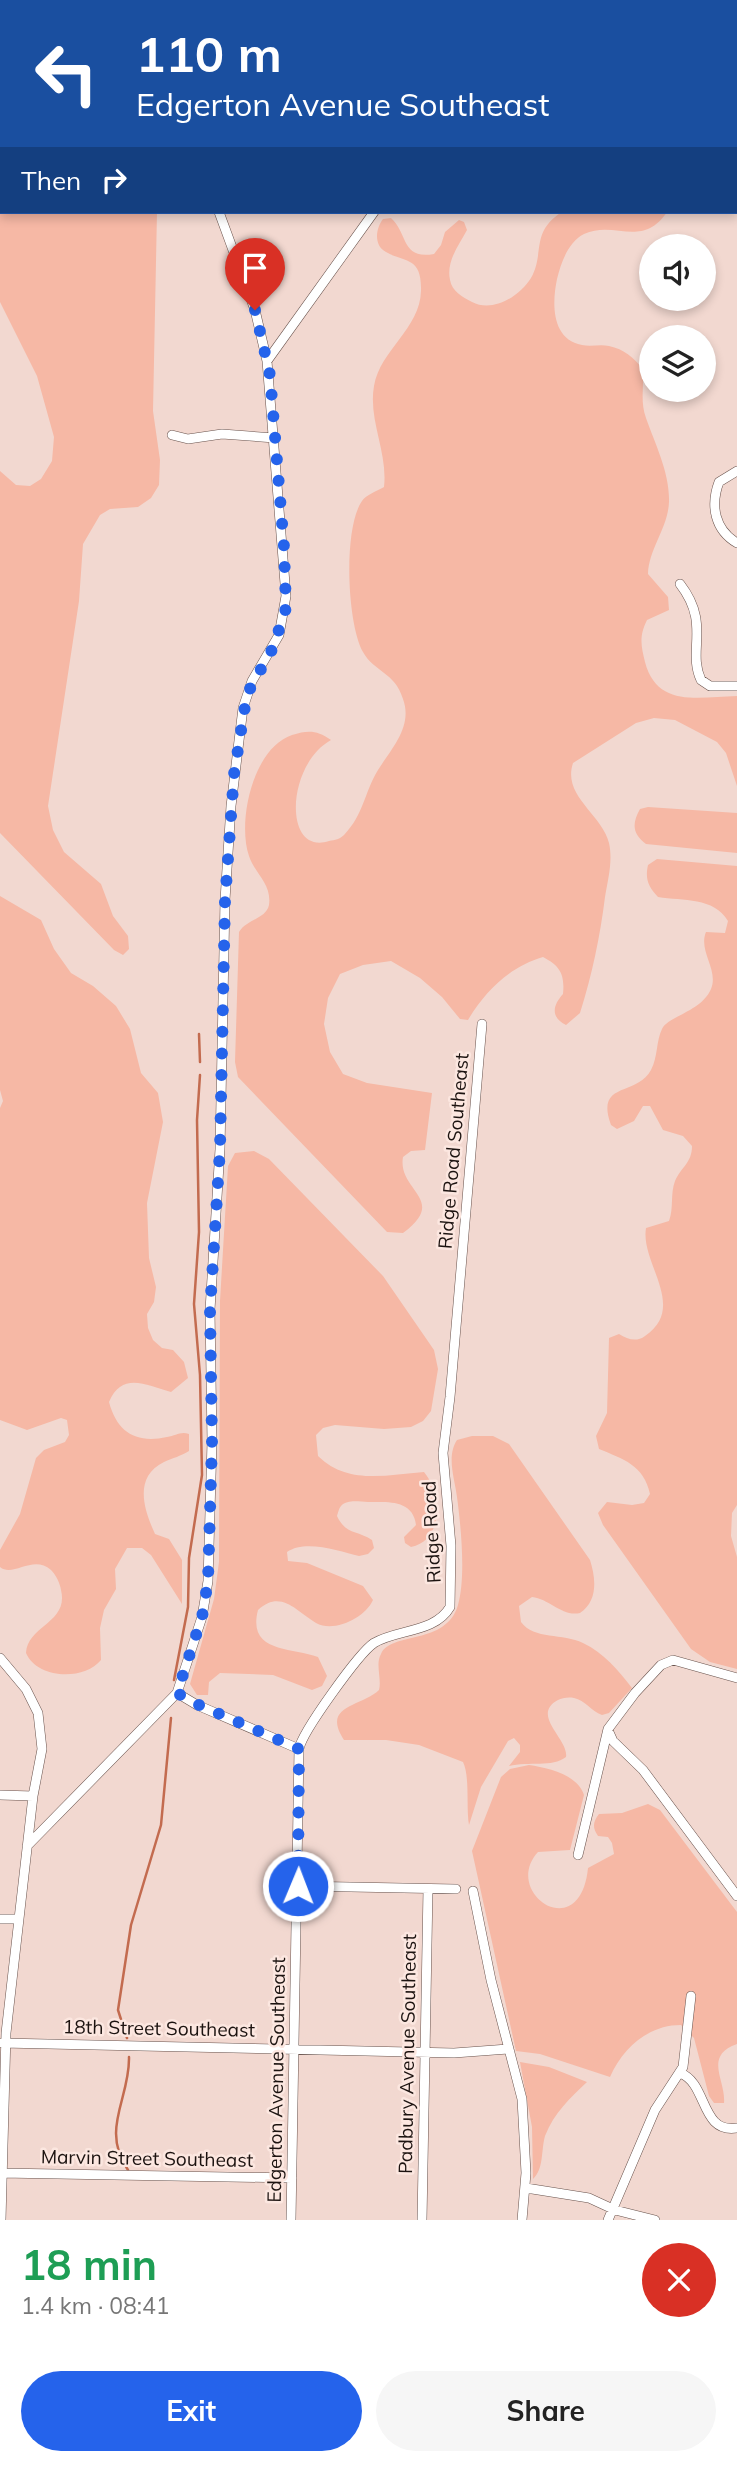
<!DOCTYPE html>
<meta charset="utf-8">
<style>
:root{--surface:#fff;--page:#f6f6f6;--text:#222;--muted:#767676;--accent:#2563eb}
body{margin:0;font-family:Mulish,sans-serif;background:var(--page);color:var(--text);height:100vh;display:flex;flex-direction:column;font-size:26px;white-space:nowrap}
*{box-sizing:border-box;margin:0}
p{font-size:23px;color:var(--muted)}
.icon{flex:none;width:38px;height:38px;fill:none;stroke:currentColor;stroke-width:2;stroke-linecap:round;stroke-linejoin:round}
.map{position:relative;height:2220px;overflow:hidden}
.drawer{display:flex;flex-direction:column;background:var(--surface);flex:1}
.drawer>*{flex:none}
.banner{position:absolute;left:0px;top:0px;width:738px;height:214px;box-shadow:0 4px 10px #0003;background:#1a4fa0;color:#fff;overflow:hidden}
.controls{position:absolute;left:639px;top:234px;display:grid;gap:14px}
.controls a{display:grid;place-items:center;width:77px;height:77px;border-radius:50%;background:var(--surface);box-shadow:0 4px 10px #0003;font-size:35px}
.pin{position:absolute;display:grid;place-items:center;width:60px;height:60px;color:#fff;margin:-72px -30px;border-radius:50% 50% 50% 0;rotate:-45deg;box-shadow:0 0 7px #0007}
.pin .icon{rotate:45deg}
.me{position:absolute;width:77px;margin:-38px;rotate:1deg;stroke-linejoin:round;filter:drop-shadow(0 0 5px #0008)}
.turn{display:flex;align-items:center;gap:24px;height:147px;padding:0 21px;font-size:32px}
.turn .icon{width:91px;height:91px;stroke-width:2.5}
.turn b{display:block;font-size:49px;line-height:60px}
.then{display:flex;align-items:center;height:66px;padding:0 21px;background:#0003;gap:14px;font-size:26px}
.round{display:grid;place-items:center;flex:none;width:74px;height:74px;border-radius:37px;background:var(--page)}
.head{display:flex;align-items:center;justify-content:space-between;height:119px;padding:0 21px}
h1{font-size:42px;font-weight:700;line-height:52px;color:#1e9e55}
.button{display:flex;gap:14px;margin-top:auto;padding:14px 21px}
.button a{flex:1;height:80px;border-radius:42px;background:var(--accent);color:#fff;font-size:28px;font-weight:700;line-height:80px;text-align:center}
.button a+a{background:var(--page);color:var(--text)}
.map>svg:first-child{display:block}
.green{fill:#f6b8a5}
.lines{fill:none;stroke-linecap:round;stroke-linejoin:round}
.stream{stroke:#c36b4f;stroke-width:2.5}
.minor-casing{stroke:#68524c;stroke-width:10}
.minor{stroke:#fff;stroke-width:9}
.route{stroke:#2563eb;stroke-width:12;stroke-dasharray:0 21.6}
.labels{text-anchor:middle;stroke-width:5;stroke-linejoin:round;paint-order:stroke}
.street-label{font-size:19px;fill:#1c1310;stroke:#fce7e0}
</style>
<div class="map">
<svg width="737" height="2220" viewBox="0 0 737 2220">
<rect width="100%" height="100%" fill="#f2d8d0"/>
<path class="green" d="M7 212H157L153 411 160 460 159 485 151 498 138 507 110 509 100 515 83 544 79 601 48 806 53 830 64 852 101 884 113 916 128 936 129 949 123 955 114 950 0 833V471L16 485 30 486 41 479 52 461 54 437 37 376 0 302V214Z
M562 212H667C642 249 615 220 584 234 568 242 561 263 557 279 552 303 551 339 582 345 591 347 600 344 609 346 624 349 634 358 643 369 644 386 640 402 646 418 655 444 670 473 669 502 668 528 649 548 648 574L668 597 669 610 647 620C639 636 641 646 645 662 657 708 699 697 737 696V786L726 753 717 742 675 720 654 718 636 723 573 763C562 796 602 814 609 843 613 861 608 879 605 897 600 937 592 975 580 1013L566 1025C550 1017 553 1005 563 994 565 974 560 966 543 957 511 966 485 991 468 1020L460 1019 442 997 420 978 391 961 363 965 340 974 328 998 324 1024 330 1052 343 1074 367 1083 432 1093 425 1150 411 1151 403 1157C397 1191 449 1199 403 1233L387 1232 238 1077 235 1062 239 932C247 919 266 919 269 905 272 884 255 874 249 856 237 821 253 748 292 735 308 730 317 730 331 740 286 765 283 856 329 841 335 840 340 839 344 835 364 814 364 793 378 770 392 748 413 726 403 699 395 672 374 672 363 652 347 624 343 528 362 501 366 495 377 491 384 487 388 452 368 420 374 386 380 350 420 329 421 291 422 256 405 263 386 252 373 245 376 228 383 219L391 218C408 233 401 260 434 254L441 245 445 232 459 220 464 222 467 230C459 245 446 261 450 280 452 291 462 297 472 302 493 313 520 296 531 278 545 254 530 232 562 212Z
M648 807 737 813V853L646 844C632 834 632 823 640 809Z
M657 859 737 866V1505L732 1513 731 1536 737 1557V1669L710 1662 691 1649 603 1525 598 1513 607 1502 632 1505 644 1503 650 1494C644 1465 623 1459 599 1449L596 1436 607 1413 609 1338 619 1334C628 1340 637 1342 645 1336 688 1307 640 1263 646 1228L669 1221C674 1208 670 1194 675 1181 681 1167 692 1163 692 1146L683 1136 663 1130 650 1106H643L634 1121 617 1129 611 1125C595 1081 636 1097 651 1070 658 1057 656 1041 662 1029 668 1016 701 1012 711 989 719 970 698 951 706 932L725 933 728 921C714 897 683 901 658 897 648 886 645 879 648 865Z
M0 896 41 920 54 949 71 973 93 986 116 1006 130 1029 141 1073 158 1093 163 1122 147 1203 149 1258 156 1287 154 1302 147 1314 148 1328 153 1340 162 1348 173 1350 184 1362 188 1378 171 1392C146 1385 122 1371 109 1402 117 1432 136 1444 167 1437 176 1436 180 1431 189 1434V1451C181 1456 173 1458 164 1462 133 1477 144 1510 155 1534L169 1539 182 1560V1604L151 1555 142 1548H127L115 1569 116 1589 104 1610 100 1628 101 1660C84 1681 37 1679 26 1653 28 1625 69 1623 61 1590 60 1583 56 1575 51 1570 33 1554 13 1578 0 1567V1550L20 1514 36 1458 44 1450 65 1442 69 1435 67 1420 61 1418 27 1430 0 1420V1108L3 1101 0 1090Z
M254 1151 269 1159 383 1276 434 1350 438 1369 431 1411 423 1421 411 1427 384 1429 335 1425 323 1428 316 1435 318 1456C348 1485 385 1475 424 1472 441 1492 445 1540 411 1547L405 1543 404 1537 416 1525C413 1499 387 1502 368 1502 359 1502 348 1499 341 1506 339 1508 338 1513 337 1516 346 1535 357 1530 372 1540L374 1548 368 1554 359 1556C340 1551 305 1539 287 1552L288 1561 307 1563 363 1586 373 1600C365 1618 334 1633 316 1623 296 1611 281 1589 258 1610 247 1653 291 1647 318 1657L327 1676 322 1686 312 1690 273 1675 220 1673 209 1682 208 1695H197L190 1684 214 1599 219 1562 220 1301 228 1166 235 1153Z
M472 1436H493L509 1444 590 1560C596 1579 598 1601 580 1613 562 1617 550 1599 532 1597L519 1606 521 1622C534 1640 563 1633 583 1643 604 1653 618 1670 632 1688L609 1713 602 1715C591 1711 585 1700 574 1698 568 1697 562 1698 558 1700 530 1715 569 1739 566 1757 552 1768 529 1761 509 1766L520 1752V1745L514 1738 508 1741 481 1787 469 1825C466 1807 470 1776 463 1762L419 1745 386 1740H344C321 1705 361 1707 379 1690 382 1679 375 1664 381 1654 391 1631 446 1646 458 1605 466 1577 461 1527 457 1497 455 1479 446 1457 457 1440Z
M529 1765C548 1768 577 1774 584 1795L570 1850 538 1852C501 1892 580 1947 588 1868L614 1854 612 1843 608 1837 598 1836C592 1827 593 1822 599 1814L622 1813 648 1804 660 1810 737 1912V2044C703 2056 726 2080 724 2103H714L709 2096 694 2038 681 2025C648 2025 623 2048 610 2077L540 2054 516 2051 472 1851 501 1777 510 1769Z
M520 2062 549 2067 587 2082C570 2098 554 2113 545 2136 541 2150 544 2169 533 2179L532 2127Z"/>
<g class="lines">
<path class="stream" d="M694 0 698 2
M199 1034 200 1062
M174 1680 188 1607 189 1558 202 1475 200 1375 194 1304 199 1232 197 1120 200 1075
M127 2038 118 2010 131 1925 161 1825 171 1718
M128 2170C100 2129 130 2099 129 2057"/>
<defs>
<path id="minor" d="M389 0 390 2
M176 2V0
M0 124 2 123
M267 361 374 212
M172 435 188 439 222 434 275 438
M737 471 719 482C710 506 715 530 737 543
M680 584C711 624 687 650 701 680L710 686H737
M0 1658 26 1689 38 1713 42 1749 33 1796 6 2033 1 2220
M177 1693 197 1705 299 1749
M608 1730 613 1741 643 1770 737 1896
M0 1795 33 1796
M27 1846 177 1693 202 1617 208 1581 212 1442 210 1310 220 1149 225 900 231 806 243 708 252 681 279 635 286 596 267 361 255 310 219 212
M578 1855 608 1729 635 1693 661 1665 673 1660 737 1678
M298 1886 456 1889
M473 1891 491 1980 522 2099 526 2173 522 2220
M0 1919H19
M2 2043 454 2053 508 2049
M680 2073C708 2083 700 2134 737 2128
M1 2173 292 2178
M526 2188 589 2198 615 2210 655 2220
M291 2220 299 1749C302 1732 359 1653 374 1643 397 1629 435 1633 450 1607L451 1546 443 1453 450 1397 482 1024
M422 2220 428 1889
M608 2220 655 2110 683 2067 691 1996"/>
</defs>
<use href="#minor" class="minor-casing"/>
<use href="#minor" class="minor"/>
</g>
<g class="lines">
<path class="route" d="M255 310 270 375 284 547 286 608 273 648 247 694 234 774 225 901 220 1149 210 1310 212 1442 208 1581 202 1617 177 1693 197 1704 299 1749 298 1886"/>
</g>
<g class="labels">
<g class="street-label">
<text transform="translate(453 1151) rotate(-85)" y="7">Ridge Road Southeast</text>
<text transform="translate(431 1532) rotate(-93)" y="7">Ridge Road</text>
<text transform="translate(159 2028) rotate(1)" y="7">18th Street Southeast</text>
<text transform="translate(407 2054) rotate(-89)" y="7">Padbury Avenue Southeast</text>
<text transform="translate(276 2080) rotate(-89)" y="7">Edgerton Avenue Southeast</text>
<text transform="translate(147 2158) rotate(1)" y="7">Marvin Street Southeast</text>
</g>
</g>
</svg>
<div class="controls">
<a><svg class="icon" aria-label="sound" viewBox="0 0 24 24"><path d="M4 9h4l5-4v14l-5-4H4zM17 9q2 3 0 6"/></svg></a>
<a><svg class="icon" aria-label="layers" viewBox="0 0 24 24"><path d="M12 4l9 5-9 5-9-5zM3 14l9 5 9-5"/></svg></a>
</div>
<div class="pin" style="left:255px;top:310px;background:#d93025"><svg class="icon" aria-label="arrive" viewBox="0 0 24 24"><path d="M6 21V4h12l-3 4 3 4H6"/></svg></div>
<svg class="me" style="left:298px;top:1886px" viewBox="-20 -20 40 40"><circle r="17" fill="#2563eb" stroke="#fff" stroke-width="3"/><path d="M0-11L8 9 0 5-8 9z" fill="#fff"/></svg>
<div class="banner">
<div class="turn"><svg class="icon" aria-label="left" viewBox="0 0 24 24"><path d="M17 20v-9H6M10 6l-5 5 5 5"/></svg><div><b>110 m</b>Edgerton Avenue Southeast</div></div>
<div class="then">Then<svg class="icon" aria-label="right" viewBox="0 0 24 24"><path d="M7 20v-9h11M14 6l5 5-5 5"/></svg></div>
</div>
</div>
<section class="drawer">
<div class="head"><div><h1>18 min</h1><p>1.4 km · 08:41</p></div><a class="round" style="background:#d93025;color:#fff"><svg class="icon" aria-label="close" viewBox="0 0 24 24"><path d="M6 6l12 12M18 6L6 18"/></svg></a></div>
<div class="button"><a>Exit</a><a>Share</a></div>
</section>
